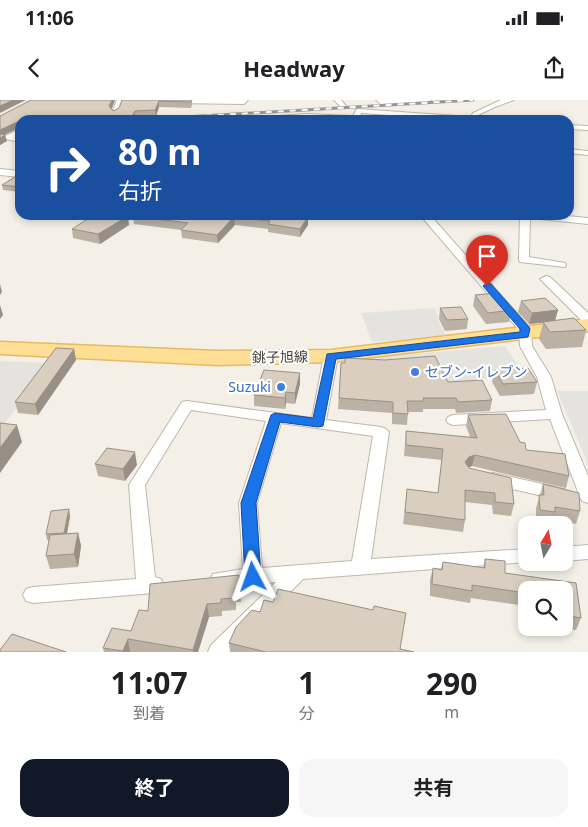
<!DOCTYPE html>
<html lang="ja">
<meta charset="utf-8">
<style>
:root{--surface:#fff;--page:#f6f6f6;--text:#202124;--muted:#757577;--accent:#111827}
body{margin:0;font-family:"Noto Sans","Noto Sans JP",sans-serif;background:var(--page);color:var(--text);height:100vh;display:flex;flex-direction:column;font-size:19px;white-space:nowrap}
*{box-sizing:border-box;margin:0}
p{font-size:16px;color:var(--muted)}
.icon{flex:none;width:28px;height:28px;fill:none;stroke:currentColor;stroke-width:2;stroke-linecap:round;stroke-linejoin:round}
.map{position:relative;height:552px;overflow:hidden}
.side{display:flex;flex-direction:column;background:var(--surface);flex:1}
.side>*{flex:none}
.banner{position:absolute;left:15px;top:15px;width:559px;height:105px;border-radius:15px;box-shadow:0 2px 8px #0003;background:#1a4fa0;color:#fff;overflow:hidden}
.needle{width:32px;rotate:10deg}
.controls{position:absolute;left:518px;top:416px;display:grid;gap:10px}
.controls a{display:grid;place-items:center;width:55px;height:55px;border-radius:10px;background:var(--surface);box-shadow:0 2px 8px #0003;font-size:25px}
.pin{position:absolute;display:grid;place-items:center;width:42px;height:42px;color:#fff;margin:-51px -21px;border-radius:50% 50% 50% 0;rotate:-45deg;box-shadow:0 0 5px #0007}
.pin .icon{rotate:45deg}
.me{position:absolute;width:55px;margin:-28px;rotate:356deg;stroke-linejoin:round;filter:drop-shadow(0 0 4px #0008)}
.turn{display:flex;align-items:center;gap:18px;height:105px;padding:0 20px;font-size:22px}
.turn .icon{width:65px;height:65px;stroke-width:2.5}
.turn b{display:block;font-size:35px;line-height:42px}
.eta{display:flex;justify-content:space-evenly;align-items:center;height:85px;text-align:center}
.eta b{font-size:30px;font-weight:700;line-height:35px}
.button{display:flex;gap:10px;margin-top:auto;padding:10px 20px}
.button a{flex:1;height:58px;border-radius:15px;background:var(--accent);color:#fff;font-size:20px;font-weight:700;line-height:58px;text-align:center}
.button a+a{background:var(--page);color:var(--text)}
.status{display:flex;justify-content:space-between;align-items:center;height:35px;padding:0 25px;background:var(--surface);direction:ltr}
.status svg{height:14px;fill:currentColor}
header{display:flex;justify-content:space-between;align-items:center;height:65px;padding:0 20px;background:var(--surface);font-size:22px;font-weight:700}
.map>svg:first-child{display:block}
.parking{fill:#e5e3df}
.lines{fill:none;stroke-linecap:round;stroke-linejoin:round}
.minor-casing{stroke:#c0b7aa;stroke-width:2}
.primary-casing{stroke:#e6ba64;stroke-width:3}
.minor{fill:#fff;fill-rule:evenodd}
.primary{fill:#ffde96;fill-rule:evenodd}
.rail-casing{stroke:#979797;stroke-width:3}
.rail{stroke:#fff;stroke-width:2;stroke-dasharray:6;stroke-linecap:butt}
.wall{fill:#bbb1a5}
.shaded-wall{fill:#989086}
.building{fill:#d9cec0;stroke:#989086}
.route{fill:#1a73e8;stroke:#114b97}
.shop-dot{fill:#3f7fe0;stroke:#fff;stroke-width:2}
.labels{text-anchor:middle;stroke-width:4.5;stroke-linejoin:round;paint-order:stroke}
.street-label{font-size:14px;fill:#474036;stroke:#fff}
.shop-label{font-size:14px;fill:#366cbe;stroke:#fff;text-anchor:start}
</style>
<div class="status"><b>11:06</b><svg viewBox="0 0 49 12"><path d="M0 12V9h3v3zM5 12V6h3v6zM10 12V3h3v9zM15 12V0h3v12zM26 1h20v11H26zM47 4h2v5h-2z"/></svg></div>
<header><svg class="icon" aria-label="back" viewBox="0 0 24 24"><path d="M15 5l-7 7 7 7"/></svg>Headway<svg class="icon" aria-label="share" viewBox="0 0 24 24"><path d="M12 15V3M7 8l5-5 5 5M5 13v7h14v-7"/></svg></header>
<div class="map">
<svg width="588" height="552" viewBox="0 0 588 552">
<rect width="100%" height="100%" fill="#f4f0e8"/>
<path class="parking" d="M434 208 439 218H437L447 237 372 242 361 213Z
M505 246 525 275 447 282 384 269 379 257Z
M0 261 50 263 1 328H0Z
M557 291H588V366L581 347Z"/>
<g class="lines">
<defs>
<path id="minor" d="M117 0H123L118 13 115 15 112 13Z
M174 0H248L244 4 172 3 171 2Z
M334 0H341L346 6 341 7Z
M376 0H431L428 2 382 5Z
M501 0H514L495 7 478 15V17L494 20H459L361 13 359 20 306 18 248 20 252 18 306 14 353 16 356 10 358 9 471 17 473 13Z
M569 25 588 26V30L569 29Z
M20 29V34L14 37 20 38V42L1 38Z
M569 49 588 51V55L569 53Z
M0 69 20 71V77L0 75Z
M420 115H430L531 229 532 246 551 277 562 314 588 376V403L582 401 580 397 550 319 453 325 448 323 446 320 448 317 453 315 546 310 537 277 520 246 519 230Z
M520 115H557L588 118V124L530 118 529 157 565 163 566 165 565 167 520 162 519 160Z
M546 176 550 177 588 213V224L584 223 540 179Z
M331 252 338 256 326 320 381 327 386 329 389 332 371 459 526 449V462H528L303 479 232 552H208L211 545 276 482 220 487 213 484 210 479 213 474 243 469 239 403 266 321 191 310 145 385 155 477 161 479 164 485 161 491 154 493 33 503 26 501 23 495 26 489 33 487 136 479 129 385 182 302 187 301 312 318 324 256ZM281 323 373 336 352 461 262 468 257 403Z
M493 373 560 388 566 390 568 394 566 398 560 400 487 383 485 379 487 375Z
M588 445V459L564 461V447Z"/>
<path id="primary" d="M588 219V231L331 262 217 265 0 254V242L217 251 331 250Z"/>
</defs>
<use href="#minor" class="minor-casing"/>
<use href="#primary" class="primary-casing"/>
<use href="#minor" class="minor"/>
<use href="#primary" class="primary"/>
<defs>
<path id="rail" d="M134 20 473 0"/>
</defs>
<use href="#rail" class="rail-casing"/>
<use href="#rail" class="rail"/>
</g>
<path class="wall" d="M115 0 112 9 113 11 119 8 122 0H192V5L191 8 159 7 156 16 135 17 134 20H20V27L5 35 7 41 0 45V16Z
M20 74V92L3 90 2 85Z
M134 115H305L304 117 308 125 300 137 268 132V129L235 125 218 143 182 138 181 130 134 124 133 116Z
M129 125 100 144 73 138 72 129Z
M475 195 512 210 509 222 486 224 473 206Z
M521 201 558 210 555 220 586 230 582 247 546 249 539 239 543 223 529 224 518 212Z
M440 208 468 219 467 229 445 231 439 219Z
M74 249 76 260 38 315 18 313 15 302Z
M341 263 448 282 492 300 490 311 456 313 455 309H423V312H408L407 325 392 324V313L338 309Z
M495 270 537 282 534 294 500 296 492 282Z
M300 273V284L295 304 286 303 285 309 254 306V295Z
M468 315 520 342 526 350 569 376 566 388 472 366 468 368 514 404 511 416 493 414 492 405 465 402V420L463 432 403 424 407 389 438 393 442 360 404 356 406 331 470 337 466 326Z
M95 364 137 365 125 381 98 376Z
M543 384 580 411 576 424 553 420 551 425 536 423V408Z
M70 416 67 434 78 433 81 446 78 467 50 469 46 456 49 440H47L46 434Z
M485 459 505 461V473L576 483 581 518 576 530 560 528H564V490H526V506L471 498 470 503 430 496V480L433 468 441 469 443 462 483 468Z
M239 475 241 502H236V510L222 511V516L209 517 198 552H104L103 548 131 531 148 511Z
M229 543 401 549 414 552H230Z"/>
<path class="shaded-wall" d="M13 0H26L0 13V6Z
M112 0H115L110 12 109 6Z
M159 1V7L156 16 155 10Z
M135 11V17L134 20H130Z
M19 21 20 27 0 37V30Z
M5 35 7 41 0 45V38Z
M128 116 129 125 100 144 98 134Z
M234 117 235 125 218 143 217 135Z
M308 117V125L300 137V129Z
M0 184 2 192 0 195Z
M0 205 3 215 0 219Z
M558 210 555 221 529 224 532 213Z
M74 249 76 260 38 315 35 304Z
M300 273V284L295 304V293Z
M286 292V303L285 309V298Z
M17 325 22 342 0 373V348Z
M135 352 137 365 125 381 123 369Z
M475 355 472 366 466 368 465 362 469 357Z
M69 409 70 416 66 439 64 433Z
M78 433 81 446 78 467 74 454Z
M207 504 209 517 198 552H193V550Z
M128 539 130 552H123V551Z"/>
<path class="building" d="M0 0H13L0 6Z
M31 0H112L109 6 113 11 119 8 122 0H192L191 2 159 1 155 10 135 11 130 20H20V24L19 21 0 30V16Z
M0 34 5 35 0 38Z
M20 74V87L2 85Z
M94 115H123L128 116 98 134 72 129Z
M134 115H301V116L308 117 300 129 268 124 270 121 234 117 217 135 181 130 188 123 133 116Z
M496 193 512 210 488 213 475 195Z
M545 198 558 210 532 213 521 201Z
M461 207 468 219 447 220 440 208Z
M574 218 586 230 550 232 543 222Z
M56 248 74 249 35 304 15 302Z
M435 256 448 282 482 280 492 300 458 302 456 298H423L424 301H407L408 314 393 313V302L339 298 341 263H345V258L385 260Z
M528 268 537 282 503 284 495 270Z
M264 270 300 273 295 293 286 292 285 298 254 295Z
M506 314 520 342 525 343 526 350 565 354 569 376 475 355 469 357 465 362 469 368 511 378 514 404 495 402V393L465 390V420L405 412 407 389 438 393 443 349 406 345V331L477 338 468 315Z
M0 323 17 325 0 348Z
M107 348 135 352 123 369 95 364Z
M543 384 579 393 580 411 555 407V412L540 410 539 395H544Z
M69 409 64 433 46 434 51 411Z
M78 433 74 454 46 456 50 435Z
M485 459 505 461V473L576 483 581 518 564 515V490H526V493L472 485V491L432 484 433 468 442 470 443 462 485 468Z
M239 475 240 489H235V498L221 499V503L207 504 193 550 128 539 123 551 103 548 112 528 131 531 139 510 148 511 150 484Z
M278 489 373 510 374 506 406 513 400 549 414 552H266L229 543 236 527 252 510 260 512 264 500 273 502Z
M12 534 66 552H0V550Z"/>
<path class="route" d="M487 183 491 184 529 227 530 229 528 237 336 259 323 326 318 327 280 322 256 403 261 477 259 481 253 483 248 481 245 477 241 403 271 315 275 313 313 318 327 254 520 232V229L483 186Z"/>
<g class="shop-dot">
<circle cx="415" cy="272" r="5"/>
<circle cx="281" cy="287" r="5"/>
</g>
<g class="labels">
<g class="street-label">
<text transform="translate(280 257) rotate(-1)" y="5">銚子旭線</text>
</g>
<g class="shop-label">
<text x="425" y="277">セブン-イレブン</text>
<text x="271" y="292" text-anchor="end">Suzuki</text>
</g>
</g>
</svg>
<div class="controls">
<a><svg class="needle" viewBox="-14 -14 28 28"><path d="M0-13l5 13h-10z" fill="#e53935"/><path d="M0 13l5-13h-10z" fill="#757577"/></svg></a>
<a><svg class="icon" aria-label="search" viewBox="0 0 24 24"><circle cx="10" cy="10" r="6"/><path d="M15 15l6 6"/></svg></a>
</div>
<div class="pin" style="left:487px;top:186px;background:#d93025"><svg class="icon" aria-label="arrive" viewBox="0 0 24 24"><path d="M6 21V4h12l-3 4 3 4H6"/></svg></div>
<svg class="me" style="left:253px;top:477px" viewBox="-20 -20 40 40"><path d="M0-17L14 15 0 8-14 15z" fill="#1a73e8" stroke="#fff" stroke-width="4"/></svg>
<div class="banner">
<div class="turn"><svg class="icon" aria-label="right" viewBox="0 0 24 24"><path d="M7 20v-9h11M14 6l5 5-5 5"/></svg><div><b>80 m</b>右折</div></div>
</div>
</div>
<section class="side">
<div class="eta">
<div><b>11:07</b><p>到着</p></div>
<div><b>1</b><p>分</p></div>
<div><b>290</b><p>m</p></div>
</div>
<div class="button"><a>終了</a><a>共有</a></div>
</section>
